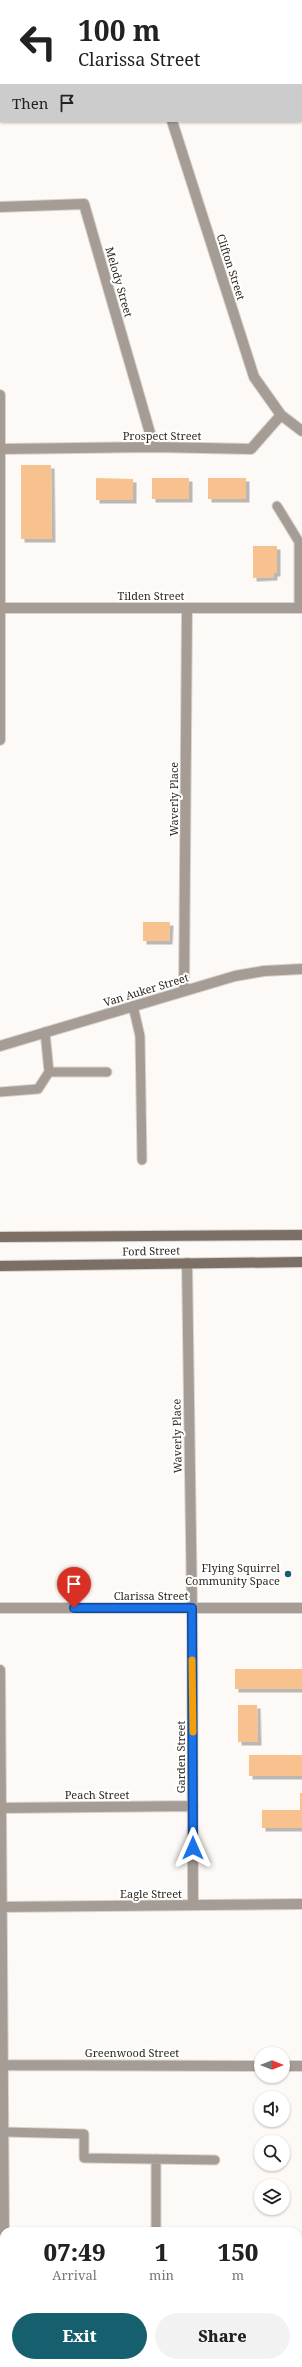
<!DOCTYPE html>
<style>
:root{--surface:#fff;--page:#f2f2f2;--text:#222;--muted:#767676;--accent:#165f6e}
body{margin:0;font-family:"Noto Serif",serif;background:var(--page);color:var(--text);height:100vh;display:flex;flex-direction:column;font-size:15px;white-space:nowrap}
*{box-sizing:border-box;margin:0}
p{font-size:13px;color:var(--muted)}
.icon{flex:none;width:22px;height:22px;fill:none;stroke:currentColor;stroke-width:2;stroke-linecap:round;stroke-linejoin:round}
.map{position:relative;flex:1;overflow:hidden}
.drawer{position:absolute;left:0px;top:2227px;width:302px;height:140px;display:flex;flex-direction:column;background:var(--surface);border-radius:12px 12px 0 0;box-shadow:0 1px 3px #0004}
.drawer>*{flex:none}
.guide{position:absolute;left:0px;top:0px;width:302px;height:122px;box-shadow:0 1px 3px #0004;background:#fff;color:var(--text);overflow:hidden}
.needle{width:26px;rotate:90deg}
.tools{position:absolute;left:254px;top:2047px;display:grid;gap:8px}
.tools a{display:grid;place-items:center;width:36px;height:36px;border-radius:50%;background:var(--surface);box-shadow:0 1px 3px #0004;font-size:20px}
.pin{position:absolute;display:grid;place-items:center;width:34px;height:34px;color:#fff;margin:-41px -17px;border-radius:50% 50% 50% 0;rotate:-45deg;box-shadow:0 0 4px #0007}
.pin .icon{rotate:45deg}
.me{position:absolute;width:44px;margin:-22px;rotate:0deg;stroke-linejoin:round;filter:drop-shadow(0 0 3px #0008)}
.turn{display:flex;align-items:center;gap:14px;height:84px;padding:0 12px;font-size:18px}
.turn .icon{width:52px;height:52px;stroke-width:2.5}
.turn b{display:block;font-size:28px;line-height:34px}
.then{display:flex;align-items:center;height:38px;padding:0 12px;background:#0003;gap:8px;font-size:15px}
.eta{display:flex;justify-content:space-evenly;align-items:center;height:68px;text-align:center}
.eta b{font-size:24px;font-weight:800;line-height:28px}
.button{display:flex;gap:8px;margin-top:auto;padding:8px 12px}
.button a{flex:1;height:46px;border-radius:24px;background:var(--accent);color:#fff;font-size:16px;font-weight:800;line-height:46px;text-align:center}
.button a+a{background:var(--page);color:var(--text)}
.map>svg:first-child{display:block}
.building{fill:#f7c28e;filter:url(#shadow)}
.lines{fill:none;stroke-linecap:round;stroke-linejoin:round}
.service-casing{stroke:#d8d4d0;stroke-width:11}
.minor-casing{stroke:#d8d4d0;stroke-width:12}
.tertiary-casing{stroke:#d8d4d0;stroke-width:12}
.secondary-casing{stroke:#d8d4d0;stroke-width:12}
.service{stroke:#a59d95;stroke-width:9}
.minor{stroke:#a59d95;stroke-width:10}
.tertiary{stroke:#a59d95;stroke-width:10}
.secondary{stroke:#7c7066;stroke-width:10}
.route-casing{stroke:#114b97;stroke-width:10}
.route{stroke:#1a73e8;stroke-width:7}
.slow{stroke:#f59e0b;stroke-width:7}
.poi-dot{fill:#165f6e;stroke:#fff;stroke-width:1.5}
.labels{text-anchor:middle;stroke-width:4;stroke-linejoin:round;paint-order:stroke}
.street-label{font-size:11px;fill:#302922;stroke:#fff}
.poi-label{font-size:11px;fill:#302922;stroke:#fff;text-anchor:end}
</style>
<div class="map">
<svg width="302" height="2367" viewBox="0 0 302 2367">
<defs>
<filter id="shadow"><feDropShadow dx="3.5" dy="3.5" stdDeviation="0" flood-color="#0004"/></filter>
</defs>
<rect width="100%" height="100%" fill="#fdf9f6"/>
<path class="building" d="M21 465H51L52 539H21Z
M96 478 133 479V500H96Z
M152 478H189V499H152Z
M208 478H246V499H208Z
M253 546H277V573H274V577L253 578Z
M143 922H170L169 941H143Z
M235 1669H302V1689H235Z
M238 1705H257L258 1742H238Z
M249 1755H302V1776H249Z
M300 1793H302V1828H262V1810H300Z"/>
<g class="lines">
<defs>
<path id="service" d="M277 506 299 542V608
M133 1006 140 1036 142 1160
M49 1072H107
M0 1092 38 1089 49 1072 45 1032
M4 2132 84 2134V2158L215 2160
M156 2159V2231
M284 2363V2367"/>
<path id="minor" d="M133 0V1
M172 121 254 377 281 415 302 431
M0 207 84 204 154 447
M0 395V740
M0 449 154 447 251 449 281 415
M0 608H302
M184 991 187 608
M0 1046 235 976 264 971 302 969
M187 1263 192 1608 193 1905
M0 1608H302
M0 1670 4 2231
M1 1808 193 1806
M0 1907 302 1904
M3 2065 261 2066
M283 2066H302
M298 2254 302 2253
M6 2363V2367"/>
<path id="tertiary" d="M189 1 192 0
M0 61 1 60"/>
<path id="secondary" d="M0 1237 302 1235
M0 1266 302 1262"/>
</defs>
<use href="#service" class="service-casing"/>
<use href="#minor" class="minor-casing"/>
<use href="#tertiary" class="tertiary-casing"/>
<use href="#secondary" class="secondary-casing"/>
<use href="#service" class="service"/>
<use href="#minor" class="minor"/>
<use href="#tertiary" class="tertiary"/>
<use href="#secondary" class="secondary"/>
</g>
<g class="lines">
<defs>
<path id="route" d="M74 1608H192L193 1848"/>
</defs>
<use href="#route" class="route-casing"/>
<use href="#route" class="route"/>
<path class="slow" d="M192 1660 193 1732"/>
</g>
<circle class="poi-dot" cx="288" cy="1574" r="4"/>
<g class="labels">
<g class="street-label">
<text transform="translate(231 267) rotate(72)" y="4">Clifton Street</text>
<text transform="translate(119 282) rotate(74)" y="4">Melody Street</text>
<text x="162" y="440">Prospect Street</text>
<text x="151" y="600">Tilden Street</text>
<text transform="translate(174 799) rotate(-90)" y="4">Waverly Place</text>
<text transform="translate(146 990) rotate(-17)" y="4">Van Auker Street</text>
<text transform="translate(151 1251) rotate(-1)" y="4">Ford Street</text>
<text transform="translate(177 1436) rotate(-91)" y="4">Waverly Place</text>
<text x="151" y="1600">Clarissa Street</text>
<text transform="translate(181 1757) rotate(-90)" y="4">Garden Street</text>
<text x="97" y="1799">Peach Street</text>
<text x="151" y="1898">Eagle Street</text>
<text x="132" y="2057">Greenwood Street</text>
</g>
<g class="poi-label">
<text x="280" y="1572">Flying Squirrel<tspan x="280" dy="13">Community Space</tspan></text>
</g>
</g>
</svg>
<div class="tools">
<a><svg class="needle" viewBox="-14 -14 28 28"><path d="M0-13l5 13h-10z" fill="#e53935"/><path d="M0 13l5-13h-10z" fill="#767676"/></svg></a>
<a><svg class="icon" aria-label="sound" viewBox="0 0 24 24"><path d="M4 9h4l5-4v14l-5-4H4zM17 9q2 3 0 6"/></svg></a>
<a><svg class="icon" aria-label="search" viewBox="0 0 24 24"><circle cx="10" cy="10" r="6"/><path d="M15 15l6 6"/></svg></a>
<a><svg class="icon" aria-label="layers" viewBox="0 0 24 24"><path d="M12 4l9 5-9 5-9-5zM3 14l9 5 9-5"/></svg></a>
</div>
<div class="pin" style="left:74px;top:1608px;background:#d93025"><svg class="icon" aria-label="arrive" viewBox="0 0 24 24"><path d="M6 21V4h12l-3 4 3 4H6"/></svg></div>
<svg class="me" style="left:193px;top:1848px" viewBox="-20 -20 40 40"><path d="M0-17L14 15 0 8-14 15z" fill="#1a73e8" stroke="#fff" stroke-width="4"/></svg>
<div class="guide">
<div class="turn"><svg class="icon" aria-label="left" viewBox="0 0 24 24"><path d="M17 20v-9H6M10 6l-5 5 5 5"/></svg><div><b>100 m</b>Clarissa Street</div></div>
<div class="then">Then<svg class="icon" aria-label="arrive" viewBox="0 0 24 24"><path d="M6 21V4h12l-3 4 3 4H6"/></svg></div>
</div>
<section class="drawer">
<div class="eta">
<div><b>07:49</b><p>Arrival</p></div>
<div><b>1</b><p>min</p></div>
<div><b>150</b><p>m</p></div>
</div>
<div class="button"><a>Exit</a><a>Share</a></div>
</section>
</div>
